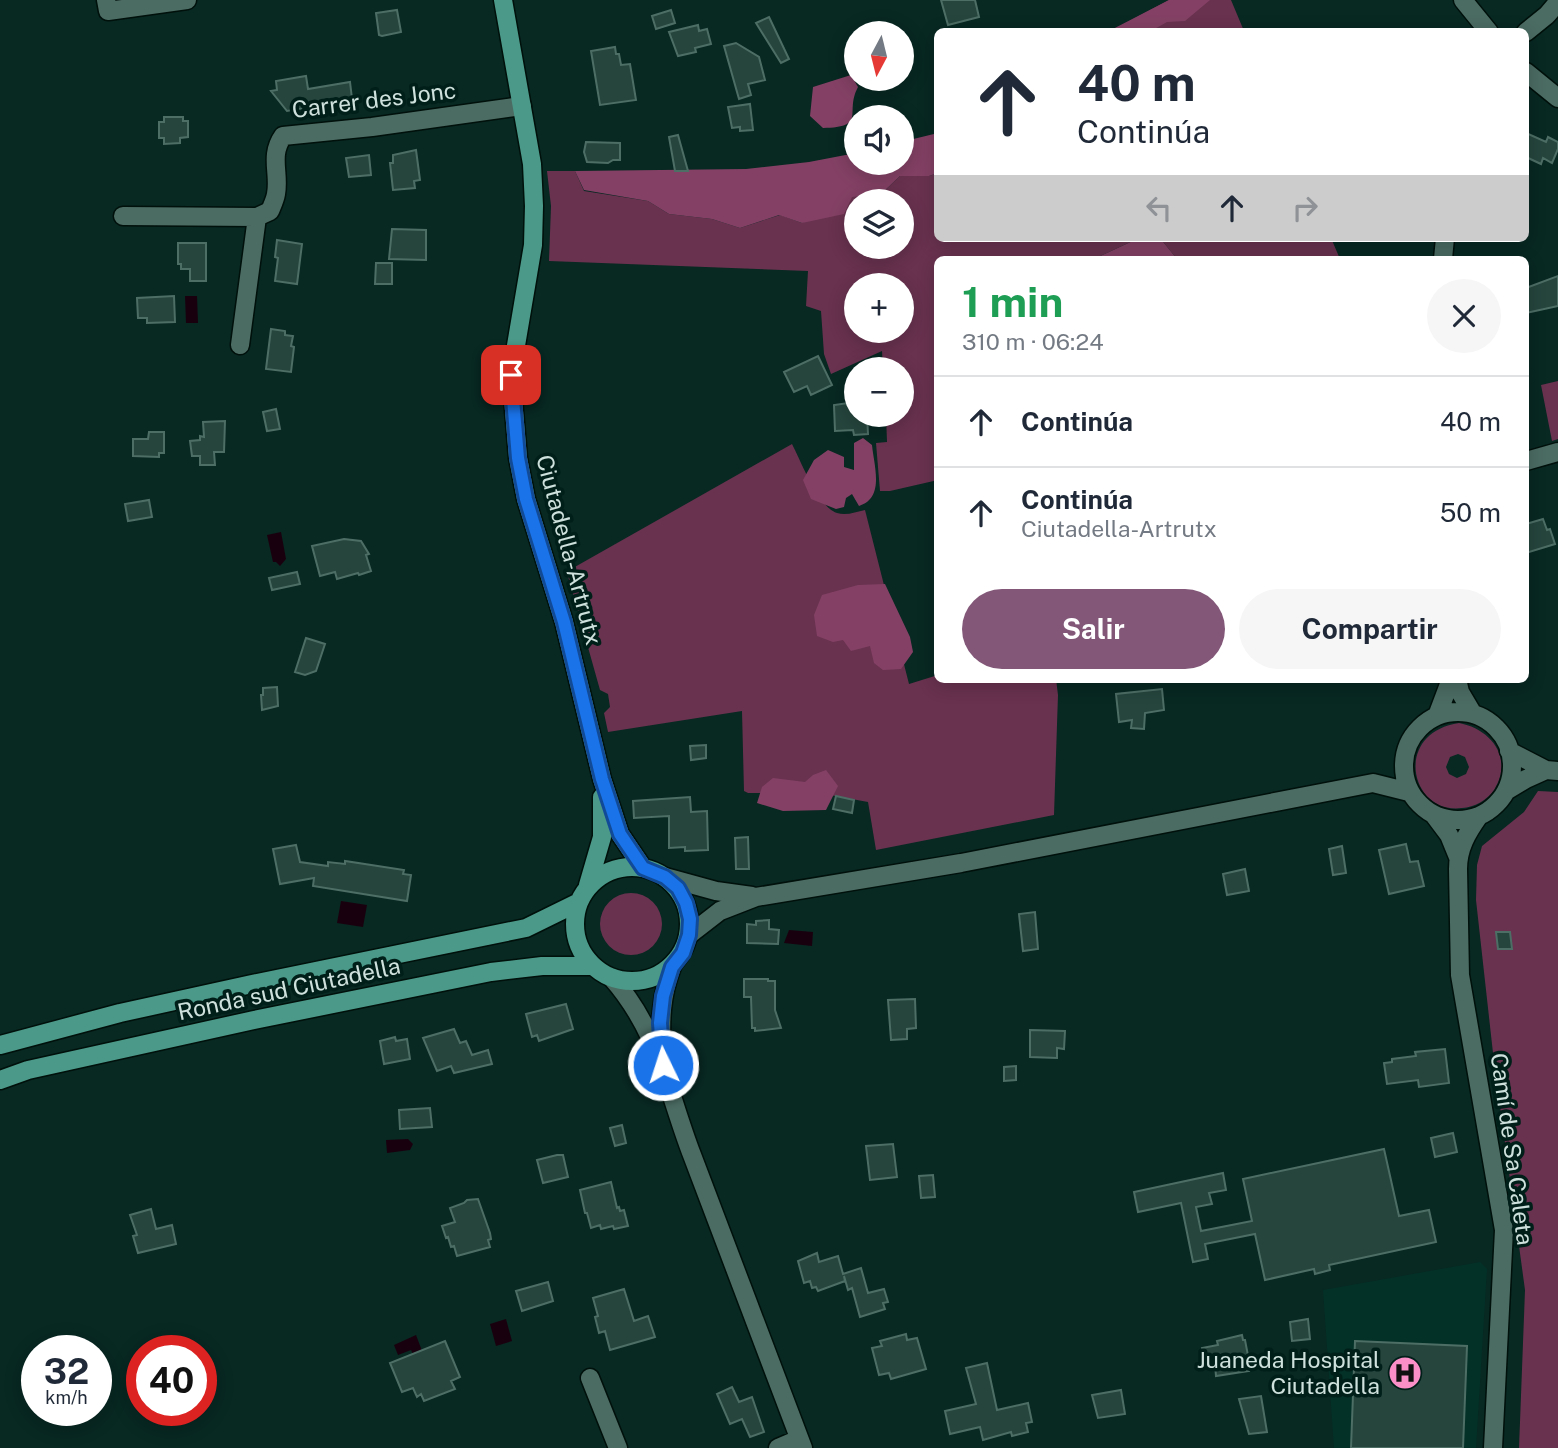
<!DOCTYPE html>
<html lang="es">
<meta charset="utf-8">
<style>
:root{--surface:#fff;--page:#f6f6f7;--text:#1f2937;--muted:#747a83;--line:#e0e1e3;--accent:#825778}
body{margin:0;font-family:"Public Sans",sans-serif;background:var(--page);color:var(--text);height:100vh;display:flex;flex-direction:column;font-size:26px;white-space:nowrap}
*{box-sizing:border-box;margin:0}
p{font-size:23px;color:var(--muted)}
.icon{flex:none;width:38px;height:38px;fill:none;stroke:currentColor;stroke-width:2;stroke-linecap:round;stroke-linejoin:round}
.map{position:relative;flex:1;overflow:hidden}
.sheet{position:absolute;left:934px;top:256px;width:595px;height:427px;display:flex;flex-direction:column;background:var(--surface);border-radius:10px;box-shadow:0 4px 18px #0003}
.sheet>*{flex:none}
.banner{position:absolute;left:934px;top:28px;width:595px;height:214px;border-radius:10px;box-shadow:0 4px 18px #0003;background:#fff;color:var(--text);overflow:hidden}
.needle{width:46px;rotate:187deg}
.controls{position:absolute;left:844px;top:21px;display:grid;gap:14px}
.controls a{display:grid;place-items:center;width:70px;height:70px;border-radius:50%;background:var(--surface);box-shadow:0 4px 18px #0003;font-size:35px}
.speed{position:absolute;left:21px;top:1335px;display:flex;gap:14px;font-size:35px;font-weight:700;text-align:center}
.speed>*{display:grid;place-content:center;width:91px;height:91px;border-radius:50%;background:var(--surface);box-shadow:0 4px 18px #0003;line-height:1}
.speed small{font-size:18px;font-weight:400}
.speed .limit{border:10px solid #d22;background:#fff;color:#111}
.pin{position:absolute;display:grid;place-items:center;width:60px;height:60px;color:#fff;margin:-30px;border-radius:14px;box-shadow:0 4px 10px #0006}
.me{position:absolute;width:77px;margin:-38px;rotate:356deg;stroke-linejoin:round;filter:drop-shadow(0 0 5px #0008)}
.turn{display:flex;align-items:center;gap:24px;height:147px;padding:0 28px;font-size:32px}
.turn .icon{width:91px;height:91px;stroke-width:2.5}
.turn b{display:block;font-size:49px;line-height:60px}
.lanes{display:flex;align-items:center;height:66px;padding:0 28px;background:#0003;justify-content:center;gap:35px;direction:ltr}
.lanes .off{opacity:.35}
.round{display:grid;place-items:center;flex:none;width:74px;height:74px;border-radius:37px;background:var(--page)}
.head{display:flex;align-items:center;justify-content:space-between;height:119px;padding:0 28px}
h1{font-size:42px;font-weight:700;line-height:52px;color:#1e9e55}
.primary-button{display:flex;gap:14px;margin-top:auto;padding:14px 28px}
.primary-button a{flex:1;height:80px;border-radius:42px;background:var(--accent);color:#fff;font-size:28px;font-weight:700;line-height:80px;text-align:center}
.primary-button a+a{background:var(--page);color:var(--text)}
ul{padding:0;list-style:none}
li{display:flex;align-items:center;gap:21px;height:91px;padding:0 28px;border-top:2px solid var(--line)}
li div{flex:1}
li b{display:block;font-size:26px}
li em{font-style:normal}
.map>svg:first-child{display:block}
.built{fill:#033128}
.green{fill:#69324f;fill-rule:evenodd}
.forest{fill:#844165}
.water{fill:#19000e}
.building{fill:#25453d;stroke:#4d6e65;stroke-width:2}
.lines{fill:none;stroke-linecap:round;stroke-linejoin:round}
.minor-casing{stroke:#00100b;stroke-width:21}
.major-casing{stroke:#00100b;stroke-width:21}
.minor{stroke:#4b6c63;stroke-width:18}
.major{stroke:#4b9a89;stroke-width:18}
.route-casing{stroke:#114b97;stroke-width:18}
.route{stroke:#1a73e8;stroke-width:12}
.labels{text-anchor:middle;stroke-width:7;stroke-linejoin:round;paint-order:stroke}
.street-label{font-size:23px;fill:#cfe1dc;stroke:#001f19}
.poi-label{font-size:23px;fill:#cfe1dc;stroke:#001f19;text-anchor:end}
</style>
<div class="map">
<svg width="1558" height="1448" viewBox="0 0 1558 1448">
<rect width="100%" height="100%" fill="#082822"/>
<path class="built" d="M1480 1262 1487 1269 1476 1448H1334L1323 1290Z"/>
<path class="green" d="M1169 0H1231L1244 31 1109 32Z
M547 171H575L584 191 648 201 669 214 712 219 740 228 780 215 802 223 851 197 879 196 900 176H929L938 173V238H1139L1094 259H938V480L890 491H880L876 443 887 442 886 415H901V369H883L882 351 831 374 824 354 821 311 806 306 808 271 549 261 551 206ZM856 201H901V247H856ZM856 285H901V331H856Z
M1160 238H1331L1340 259H1177Z
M1558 381V439L1552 441 1541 385Z
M792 444C801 461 818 507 837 513 846 516 856 512 865 510L909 684 938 675V679H1056L1058 695 1054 815 876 850 868 802 819 793H748L744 791 742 711 608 732 604 713 610 707 608 694 600 690 568 576 573 568Z
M1459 723C1491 729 1514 758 1494 790 1486 801 1475 807 1462 808 1410 815 1392 733 1459 723ZM1458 754 1465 757 1469 767 1466 774 1457 778 1449 774 1446 767 1450 757Z
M1538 791 1558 792V1448H1519L1525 1290 1494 1062 1476 900 1477 865 1482 846 1524 812Z
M600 924a31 31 0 1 1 62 0a31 31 0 1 1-62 0Z"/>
<path class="forest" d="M1169 0H1210L1185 21 1167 22 1151 31H1109Z
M851 75 858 87C844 113 868 127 823 128L810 116 813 87Z
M938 133V173L929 176H900L879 196 852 197 844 214 802 223 779 215 740 228 712 219 669 214 648 201 584 190 575 171 746 169 809 162 856 153V163H901V142Z
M1139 238H1160L1177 259H1094Z
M863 438 872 445C874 466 885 498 859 506L852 494 846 498 844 507 836 509 811 499 803 480 814 460 828 450 844 457V467L854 470V443Z
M885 584 910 637 913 652 901 669 883 670 874 663 870 646 851 651 843 640 833 642 817 636 814 615 822 595 858 585Z
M826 770 838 786 826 810 783 811 757 803 762 787 773 778 805 782 813 775Z"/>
<path class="water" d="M185 296H197L198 323H186Z
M281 532 286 559 280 566 276 562H273L267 535Z
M341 901 367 905 363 927 337 923Z
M789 930 813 932 812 946 784 943Z
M408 1139 413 1144 410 1150 387 1153 386 1140Z
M506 1319 512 1341 496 1346 490 1324Z
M416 1335 424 1356 416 1360 411 1350 398 1355 394 1345Z"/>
<path class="building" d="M941 0H975L979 17 948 25Z
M397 10 401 32 382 36 379 35 376 13Z
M671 10 675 23 656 29 652 16Z
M769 17 789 59 781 63 756 23Z
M698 25 699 31 707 29 711 44 695 48 696 52 678 56 669 32Z
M736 43 759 57 765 80 748 84 751 95 739 99 724 46Z
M615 47 616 54H619L621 65 630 64 636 100 600 105 591 51Z
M306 76 308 89 350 82 352 99 305 105V108L287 111 271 91 277 90 276 81Z
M750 104 753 130 740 131V127L732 128 728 107Z
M164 117H183V121H188V137L180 138V143L164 144V138H159V122H164Z
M1526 133 1546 142 1548 137 1558 142V149L1552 163 1543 158 1541 164 1526 157Z
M678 135 688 171H675L669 137Z
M586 142 620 143V160H613L608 163 587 162 584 152Z
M416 150 420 180 414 181 415 188 393 190 390 163H393V155Z
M369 155 371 175 349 177 346 158Z
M392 229 426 230V260L389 259Z
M277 240 302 244 297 284 275 281 278 258 275 257Z
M178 243H206V281H190V269H181V264H178Z
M376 263H392V284H375Z
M1558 276V306L1526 313V288Z
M174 296 175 322 147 323V318H138L137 298Z
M271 329 285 331V335L293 336 291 346 294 347 291 372 266 369Z
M818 356 832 385 811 395 807 386 794 392 784 372Z
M856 402V415H867L868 434 854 435 853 430 835 431 834 405Z
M276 409 280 429 267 431 263 412Z
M225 421 224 452H214L215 465H200V456H192L190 441 200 440V436L204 437 203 422Z
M149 432H164V453H159V457L133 456V439H148Z
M149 500 152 517 128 521 125 504Z
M1543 519 1547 530 1550 529 1555 544 1526 553V524Z
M344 539 361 541 369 554 366 555 371 571 359 575 358 573 337 579 335 572 320 576 312 546Z
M297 572 300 584 272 590 269 578Z
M306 638 325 644 316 671 305 675 295 672Z
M277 687 278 706 262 710 261 695H263V688Z
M1162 689 1164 710 1145 713 1144 729 1131 728 1132 720 1119 722 1116 694Z
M706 745V758L691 760 690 746Z
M836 796 854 800 852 813 833 809Z
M690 797 691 812 707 811 708 850 685 851V847L669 848V816L634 818 633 801Z
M748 837 749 869H736L735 838Z
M1406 844 1410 862 1418 861 1424 886 1389 894 1379 850Z
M296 845 300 862 328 866V862L345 864V861L404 870 403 874 411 875 407 901 313 886 314 878 280 884 273 849Z
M1342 846 1346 873 1333 875 1329 849Z
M1245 869 1249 891 1227 895 1223 874Z
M1035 912 1038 949 1023 951 1019 914Z
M769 920V929L779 930 778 944 747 943V924L756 925V921Z
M1496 932H1510L1512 949H1498Z
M744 979H768V981H775V1010L781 1028 755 1031V1028H752L751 997H744Z
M915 999 916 1028 907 1029V1039L891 1040 888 1000Z
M566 1004 573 1029 539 1041 537 1035 532 1037 526 1014Z
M454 1029 460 1043 466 1041 472 1055 488 1050 492 1064 454 1073 451 1066 437 1071 423 1038Z
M1030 1030 1065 1031 1064 1049 1057 1048V1058L1030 1057Z
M395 1037 396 1041 407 1039 410 1059 384 1064 380 1041Z
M1445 1049 1449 1083 1419 1087 1418 1080 1387 1084 1384 1063 1392 1062V1059L1416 1056 1415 1052Z
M1016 1066V1080L1004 1081V1067Z
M430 1108 432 1127 400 1129 399 1110Z
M622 1125 626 1143 615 1146 610 1128Z
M1453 1133 1457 1152 1435 1157 1431 1138Z
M893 1144 897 1177 870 1180 866 1146Z
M1384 1149 1399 1216 1429 1210 1436 1242 1329 1265 1330 1270 1315 1274 1314 1269 1265 1280 1255 1234 1205 1244 1208 1259 1193 1262 1181 1203 1138 1212 1134 1192 1223 1173 1226 1190 1209 1193 1212 1204 1196 1207 1201 1231 1252 1221 1243 1179Z
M557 1155H563L568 1177 543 1183 537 1160Z
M933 1175 935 1197 921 1198 919 1176Z
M611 1182 617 1208 619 1207 620 1211 624 1210 628 1226 614 1229 613 1226 601 1229 600 1225 591 1228 587 1213H585L580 1190Z
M478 1199 490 1233 491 1239 488 1240 490 1247 457 1256 454 1246 451 1247 448 1237 446 1238 442 1226 455 1222 450 1208 464 1203 467 1200Z
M151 1209 156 1229 172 1225 176 1244 138 1253 133 1236 137 1235 130 1215Z
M817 1253 819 1262 838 1256 843 1274 861 1268 868 1293 884 1289 888 1302 883 1303 885 1309 860 1317 852 1288 848 1290 844 1276 845 1281 818 1291 816 1287 812 1288 810 1281 804 1283 798 1261Z
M548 1282 553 1301 522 1311 516 1291Z
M624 1289 634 1321 648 1316 655 1337 610 1350 605 1331 599 1333 595 1317 598 1316 593 1298Z
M1308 1319 1310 1339 1292 1341 1290 1322Z
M906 1334 907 1340 917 1338 926 1369 891 1379 889 1373 879 1375 872 1348 882 1346 880 1341Z
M1242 1335 1243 1340H1245L1250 1366H1248L1249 1371 1216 1376 1215 1364 1205 1366 1202 1348 1218 1345 1217 1341Z
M445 1341 460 1377 451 1381 455 1389 424 1401 421 1394 417 1397 413 1388 402 1392 390 1363Z
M1355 1341 1467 1346 1463 1448H1351Z
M987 1363 997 1410 1028 1403 1032 1422 1026 1423 1028 1432 1012 1436 1011 1432 983 1440 980 1427 950 1434 945 1411 976 1404 966 1368Z
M732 1387 739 1402 752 1397 764 1432 750 1437 742 1419 730 1424 717 1394Z
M1121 1390 1125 1414 1098 1418 1092 1395Z
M1261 1396 1267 1432 1249 1434 1239 1399Z"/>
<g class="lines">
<defs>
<path id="minor" d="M106 0 108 11 187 0
M1463 0 1489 32
M1526 32 1547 15 1558 2
M1526 72 1558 98
M123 216 257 217 270 211C272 206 275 200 276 194 280 173 269 156 283 136L372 127 522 106
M1443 259 1445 238
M240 345 257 217
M1526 461 1558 452
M1457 679 1460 692 1473 714
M1404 766a54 54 0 1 1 108 0a54 54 0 1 1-108 0Z
M1437 716 1451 679
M1509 751 1546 770 1558 771
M1506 791 1526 779 1546 770
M1434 815 1449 835 1458 857
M1479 816C1467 833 1458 848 1458 869L1460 975 1504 1230 1493 1448
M665 877 716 891 752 896
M689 935 720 911 756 897 961 863 1373 783 1409 792
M612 978C660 1033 667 1090 692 1155 729 1253 766 1350 803 1448
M662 1051C660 1021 661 995 672 967
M590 1378 618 1448
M778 1448 799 1439"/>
<path id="major" d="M503 0 532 164 534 206 533 245 511 375 518 458 526 499 564 622 602 779 620 834 643 868
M575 924a57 57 0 1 1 114 0a57 57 0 1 1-114 0Z
M588 885 602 837V797
M0 1045 120 1013 252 984 526 928 579 902
M0 1080 28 1070 254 1020 491 972 542 966H592"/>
</defs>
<use href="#minor" class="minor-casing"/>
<use href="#major" class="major-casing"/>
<use href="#minor" class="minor"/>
<use href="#major" class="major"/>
</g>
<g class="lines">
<defs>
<path id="route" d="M511 375 518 458 526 499 564 622 602 779 620 834 643 868 665 877 678 888 686 903 690 919 689 935 683 953 672 967 663 996 660 1023 663 1065"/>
</defs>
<use href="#route" class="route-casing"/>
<use href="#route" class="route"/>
</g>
<defs>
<symbol id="hospital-disc" viewBox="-11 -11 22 22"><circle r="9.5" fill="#fa8fc7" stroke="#001f19"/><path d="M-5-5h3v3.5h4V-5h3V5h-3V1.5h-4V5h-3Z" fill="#111"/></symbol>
</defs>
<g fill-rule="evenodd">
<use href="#hospital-disc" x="1386" y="1354" width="38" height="38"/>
</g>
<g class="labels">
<g class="street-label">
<text transform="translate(374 100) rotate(-7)" y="8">Carrer des Jonc</text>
<text transform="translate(569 550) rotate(75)" y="8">Ciutadella-Artrutx</text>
<text transform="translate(289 989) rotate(-12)" y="8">Ronda sud Ciutadella</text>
<text transform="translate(1512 1149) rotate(82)" y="8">Camí de Sa Caleta</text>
</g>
<g class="poi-label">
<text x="1380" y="1368">Juaneda Hospital<tspan x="1380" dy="26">Ciutadella</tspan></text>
</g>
</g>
</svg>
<div class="controls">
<a><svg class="needle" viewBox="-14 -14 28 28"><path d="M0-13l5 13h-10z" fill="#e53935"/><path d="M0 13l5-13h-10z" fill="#747a83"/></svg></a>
<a><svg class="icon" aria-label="sound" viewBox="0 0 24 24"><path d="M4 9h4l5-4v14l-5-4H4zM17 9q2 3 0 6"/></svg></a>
<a><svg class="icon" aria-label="layers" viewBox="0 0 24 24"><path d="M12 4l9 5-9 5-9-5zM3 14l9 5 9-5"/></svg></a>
<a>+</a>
<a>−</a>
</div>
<div class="speed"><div>32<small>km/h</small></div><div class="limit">40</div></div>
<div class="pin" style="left:511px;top:375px;background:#d93025"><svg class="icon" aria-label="arrive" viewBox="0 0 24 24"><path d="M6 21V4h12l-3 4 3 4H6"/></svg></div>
<svg class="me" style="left:663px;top:1065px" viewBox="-20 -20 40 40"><circle r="17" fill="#1a73e8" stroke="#fff" stroke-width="3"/><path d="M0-11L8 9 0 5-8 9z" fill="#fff"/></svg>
<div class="banner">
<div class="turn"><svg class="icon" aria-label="ahead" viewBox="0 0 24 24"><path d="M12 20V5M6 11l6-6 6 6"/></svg><div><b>40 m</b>Continúa</div></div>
<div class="lanes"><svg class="icon off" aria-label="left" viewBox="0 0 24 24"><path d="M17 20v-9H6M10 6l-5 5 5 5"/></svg><svg class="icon" aria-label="ahead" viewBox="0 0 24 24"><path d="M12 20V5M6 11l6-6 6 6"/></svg><svg class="icon off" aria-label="right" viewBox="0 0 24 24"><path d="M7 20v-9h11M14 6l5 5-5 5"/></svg></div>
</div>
<section class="sheet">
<div class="head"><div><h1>1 min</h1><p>310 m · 06:24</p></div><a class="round"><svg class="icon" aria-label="close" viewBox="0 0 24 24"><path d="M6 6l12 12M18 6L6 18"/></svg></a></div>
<ul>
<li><svg class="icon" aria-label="ahead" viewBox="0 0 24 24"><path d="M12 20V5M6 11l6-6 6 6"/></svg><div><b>Continúa</b></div><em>40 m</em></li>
<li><svg class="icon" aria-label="ahead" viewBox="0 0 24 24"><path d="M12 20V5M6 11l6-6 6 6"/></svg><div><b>Continúa</b><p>Ciutadella-Artrutx</p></div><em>50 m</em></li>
</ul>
<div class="primary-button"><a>Salir</a><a>Compartir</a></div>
</section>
</div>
